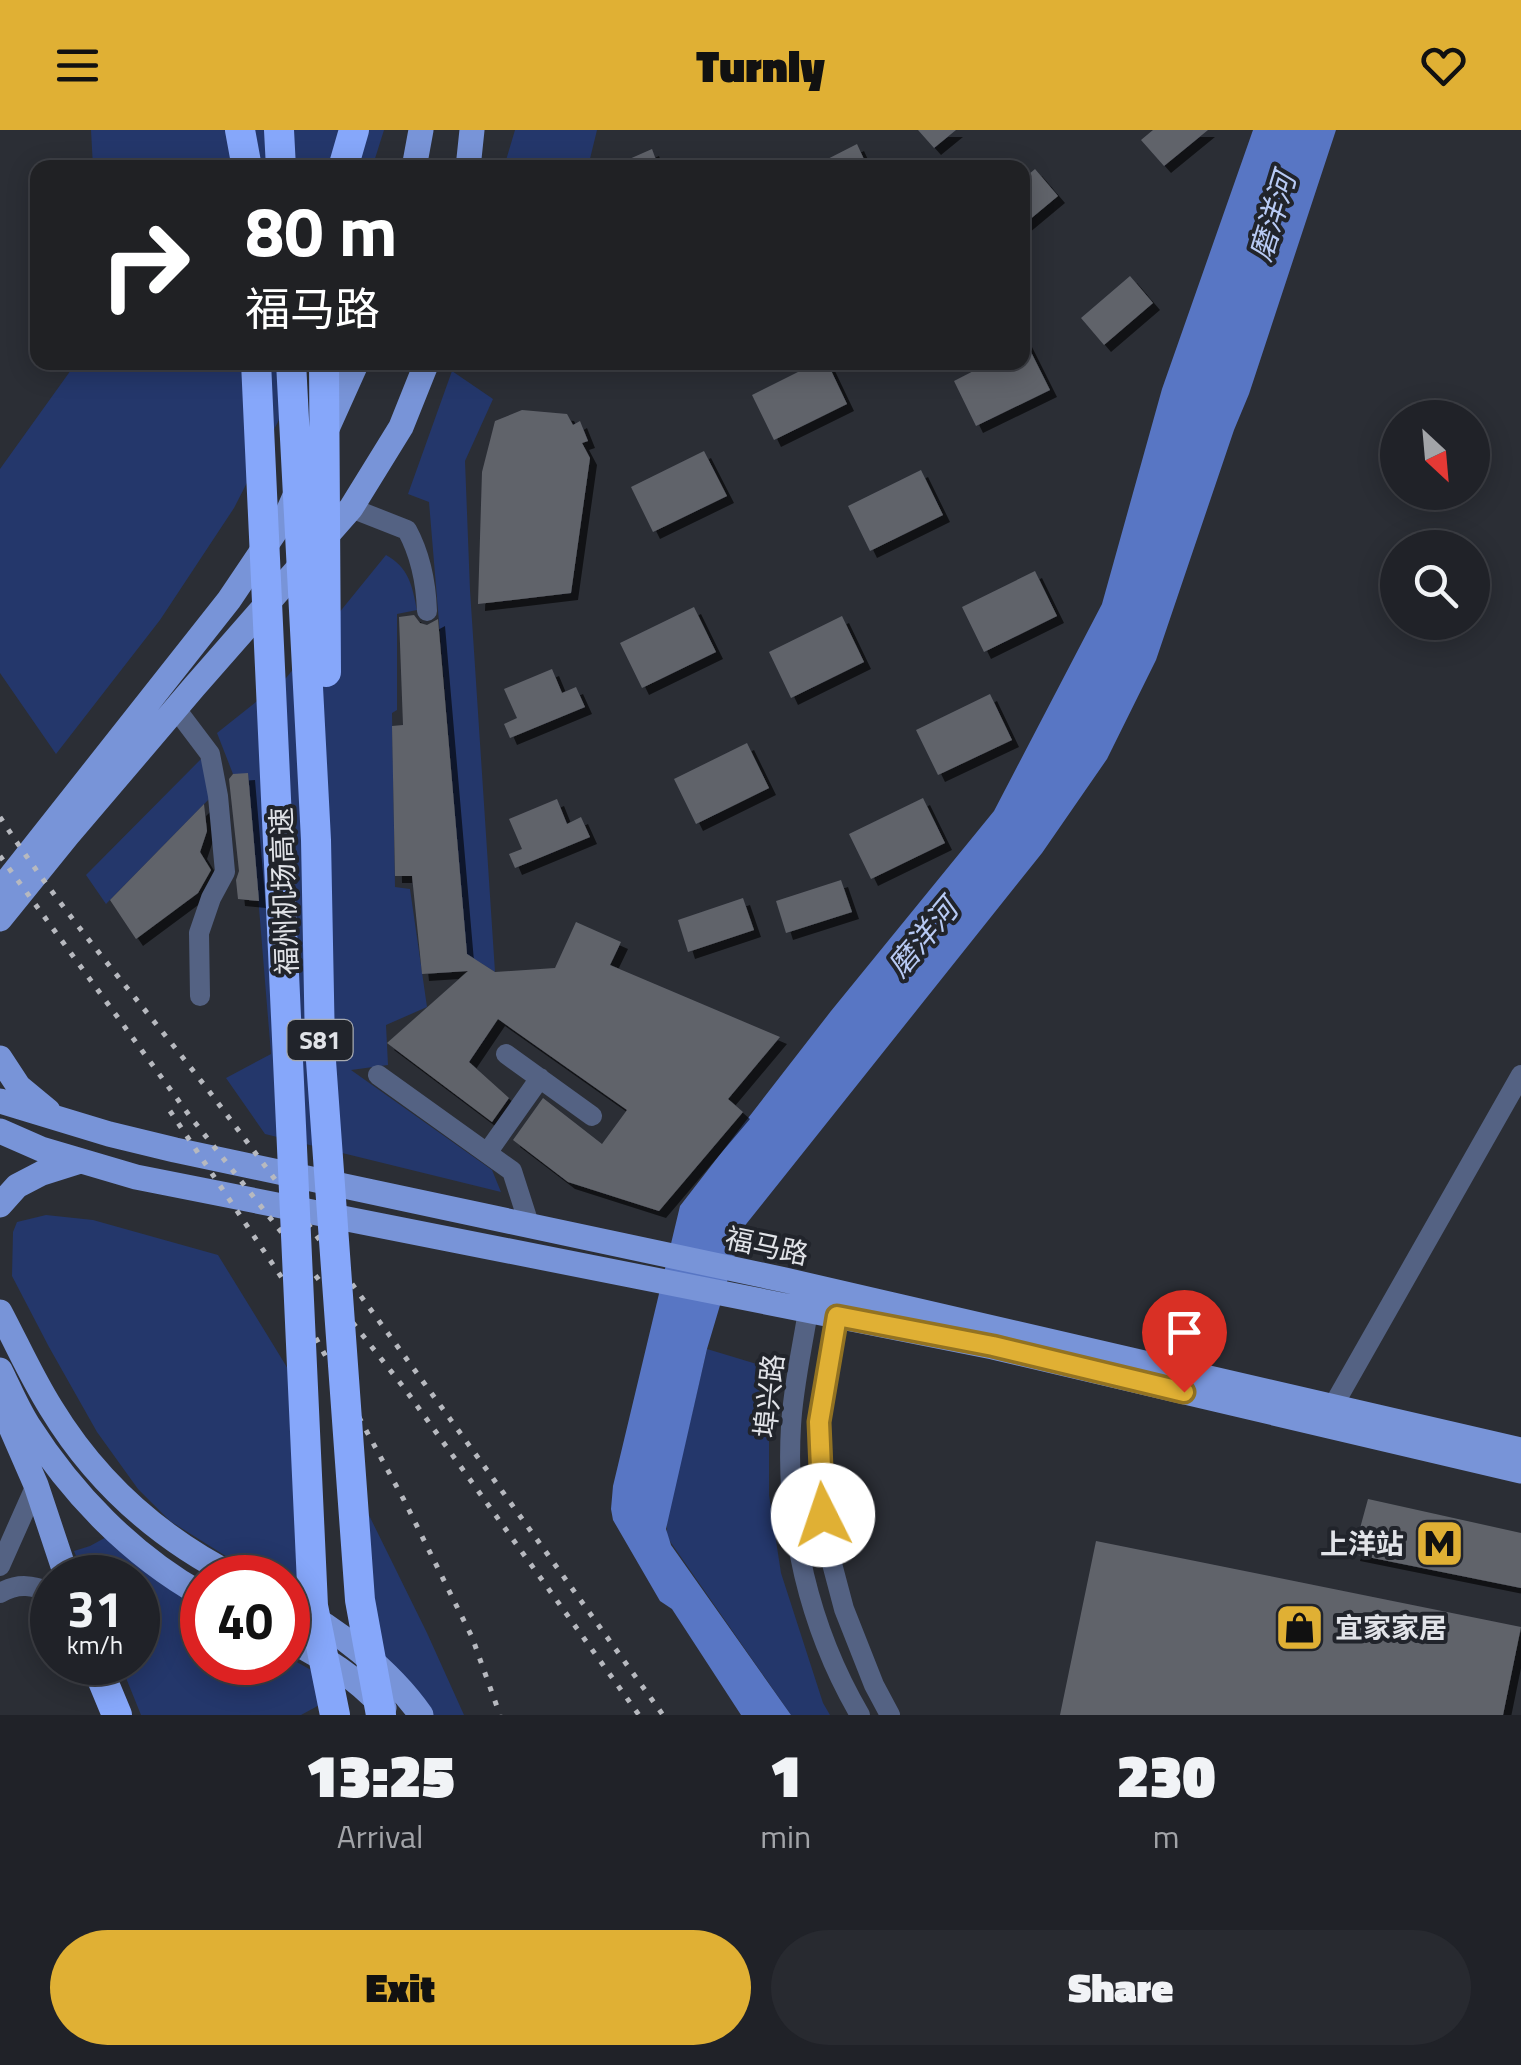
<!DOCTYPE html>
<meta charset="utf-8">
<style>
:root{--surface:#202228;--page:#282a30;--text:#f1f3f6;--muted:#a2a4a8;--line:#3d3f45;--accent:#e0b034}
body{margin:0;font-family:"Titillium Web","Noto Sans SC",sans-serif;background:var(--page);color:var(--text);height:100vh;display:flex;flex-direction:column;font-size:38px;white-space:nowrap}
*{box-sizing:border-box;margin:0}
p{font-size:32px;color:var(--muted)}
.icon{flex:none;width:55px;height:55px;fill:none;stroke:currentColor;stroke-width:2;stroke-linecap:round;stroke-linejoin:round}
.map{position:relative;height:1585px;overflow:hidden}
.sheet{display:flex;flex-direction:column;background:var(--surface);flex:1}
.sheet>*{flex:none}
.top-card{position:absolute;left:30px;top:30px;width:1000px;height:210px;border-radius:20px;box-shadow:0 5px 25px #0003,0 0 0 2px var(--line);background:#202124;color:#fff;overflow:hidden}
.needle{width:65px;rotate:154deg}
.controls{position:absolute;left:1380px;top:270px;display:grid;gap:20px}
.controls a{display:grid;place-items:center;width:110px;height:110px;border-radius:50%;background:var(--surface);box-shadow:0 5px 25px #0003,0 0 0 2px var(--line);font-size:50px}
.speed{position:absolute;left:30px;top:1425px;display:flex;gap:20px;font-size:50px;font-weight:700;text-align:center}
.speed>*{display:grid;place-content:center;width:130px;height:130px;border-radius:50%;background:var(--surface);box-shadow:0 5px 25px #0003,0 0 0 2px var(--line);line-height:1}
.speed small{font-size:25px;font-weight:400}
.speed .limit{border:15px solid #d22;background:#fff;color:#111}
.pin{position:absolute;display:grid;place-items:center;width:85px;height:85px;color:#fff;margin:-102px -42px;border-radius:50% 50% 50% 0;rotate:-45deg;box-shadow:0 0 10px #0007}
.pin .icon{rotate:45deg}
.me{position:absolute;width:110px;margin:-55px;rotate:356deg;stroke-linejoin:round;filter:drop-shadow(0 0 8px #0008)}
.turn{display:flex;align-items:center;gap:35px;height:210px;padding:0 50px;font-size:45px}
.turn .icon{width:130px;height:130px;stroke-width:2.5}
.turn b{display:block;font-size:70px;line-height:85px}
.eta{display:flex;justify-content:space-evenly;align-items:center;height:170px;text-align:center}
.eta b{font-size:60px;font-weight:800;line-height:70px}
.button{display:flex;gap:20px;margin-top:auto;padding:20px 50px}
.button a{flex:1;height:115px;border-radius:60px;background:var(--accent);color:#111;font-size:40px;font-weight:800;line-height:115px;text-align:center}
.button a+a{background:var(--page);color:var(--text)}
header{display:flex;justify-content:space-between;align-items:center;height:130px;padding:0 50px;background:var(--accent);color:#111;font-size:45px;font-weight:800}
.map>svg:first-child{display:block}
.green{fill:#24376b}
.water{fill:#5876c4}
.building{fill:#60636b;filter:url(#shadow)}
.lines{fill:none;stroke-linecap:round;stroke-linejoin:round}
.minor{stroke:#546283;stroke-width:20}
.major{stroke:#7894d8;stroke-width:25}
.highway{stroke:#86a7fa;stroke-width:30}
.rail{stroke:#b7b9bf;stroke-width:5;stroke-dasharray:5 10;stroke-linecap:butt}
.highway-bridge{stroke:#86a7fa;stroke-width:30}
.route-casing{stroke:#927222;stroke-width:25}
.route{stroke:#e0b034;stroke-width:18}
.labels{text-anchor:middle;stroke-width:8;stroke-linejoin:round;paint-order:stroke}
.shield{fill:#21242b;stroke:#a7aaaf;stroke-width:2.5}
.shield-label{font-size:25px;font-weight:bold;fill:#e1e3e8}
.street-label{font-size:28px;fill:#e1e3e8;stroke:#21242b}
.poi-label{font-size:28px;font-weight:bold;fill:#e1e3e8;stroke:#21242b;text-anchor:end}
.water-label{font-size:30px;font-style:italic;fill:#b8caf4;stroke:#21242b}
</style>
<header><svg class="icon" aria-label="menu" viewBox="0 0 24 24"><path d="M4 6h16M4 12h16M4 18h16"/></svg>Turnly<svg class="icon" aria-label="heart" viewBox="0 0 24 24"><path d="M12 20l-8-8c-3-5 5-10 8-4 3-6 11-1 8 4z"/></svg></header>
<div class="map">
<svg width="1521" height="1585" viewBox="0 0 1521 1585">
<defs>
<filter id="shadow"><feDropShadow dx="7" dy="7" stdDeviation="0" flood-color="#0009"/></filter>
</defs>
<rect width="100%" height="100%" fill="#2b2e35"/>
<path class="green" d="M91 0H384L372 38 93 37Z
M515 0H597L588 37H504Z
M76 233H308L234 378 160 490 56 624 0 543V339Z
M452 241 493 269 465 331 470 460 495 842 479 832 468 841 429 372 408 364Z
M386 425C409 438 412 455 417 480L397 484V580L392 583 395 757 410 759 427 877 386 895 388 935 351 940 492 1040 501 1062 265 1004 226 948 271 924 248 644H233L217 603 286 548Z
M201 629 212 666 106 774 86 745Z
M46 1085 93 1090 218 1125 296 1252 300 1474 288 1466V1448L259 1447 170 1391 138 1359 97 1302 49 1217 12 1146 13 1102 17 1092Z
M707 1219 760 1235 769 1287V1365L781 1443 823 1573 830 1585H791L667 1407V1390Z
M363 1373 427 1503 464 1585H421L378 1532Z
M110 1405 167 1457 202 1478V1532H288V1527L311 1540 325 1572 301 1585H141L120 1533 138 1532V1448L85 1447 74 1421 90 1416Z"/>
<path class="water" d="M1253 0H1336L1249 264 1234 300 1156 530 1107 629 1042 723 743 1098 707 1219 666 1399 671 1415 791 1585H741L672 1479 660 1471 613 1390 611 1379 613 1356 680 1076 831 881 994 681 1102 474 1162 259Z"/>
<path class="building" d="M918 0H956L934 18Z
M1153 0H1208L1164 36 1141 10Z
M857 14 868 38H810Z
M652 19 659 38H609Z
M1035 39 1058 66 1022 96V50Z
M1130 146 1153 173 1104 215 1081 188Z
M1022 204 1050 260 976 296 954 251 991 232H1022Z
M818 232H827L847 274 774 310 752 265Z
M522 280 567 284 573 295 580 291 588 311 582 313 590 328 571 463 478 474 482 342 495 291Z
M704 321 727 366 653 402 631 357Z
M921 340 943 385 870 421 848 376Z
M1035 441 1057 486 984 522 962 477Z
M694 477 716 522 642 558 620 513Z
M414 485 420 493 427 495 438 489 467 824 495 842 555 838 576 792 621 812 610 835 780 907 728 969 743 982 659 1081 568 1052 513 1010 543 968 602 1014 627 980 498 889 469 932 509 968 492 992 387 913 468 841 422 844 412 746H395L392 596 403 595 399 487Z
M842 486 864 532 791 568 769 522Z
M552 539 562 563 576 557 585 577 510 608 504 594 517 588 504 559Z
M990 564 1012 610 938 645 916 600Z
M747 613 769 658 696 694 674 649Z
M248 643 259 771 238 769 236 750 239 741 229 649 233 644Z
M923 668 945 713 871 749 849 704Z
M557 669 567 694 581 687 590 707 515 738 509 724 522 719 509 689Z
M204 674 207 701 200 722 211 740 198 763 136 809 110 770Z
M841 750 852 782 786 803 776 771Z
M743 768 754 800 688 822 678 790Z
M1368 1369 1521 1403V1458L1353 1424Z
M1096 1411 1521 1497 1503 1585H1060Z"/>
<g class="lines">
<path class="minor" d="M351 378 407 400C420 424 426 453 427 481
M176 579 210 624 218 666 225 742 211 768 199 803 200 866
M506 924 592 986
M378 945 512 1041 530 1097
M487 1023 540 948
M808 1181C802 1219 793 1258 791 1296 785 1395 809 1498 860 1585
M837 1187 819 1292 821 1360 826 1411 844 1479 874 1555 890 1585
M1333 1276 1521 945
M0 1436 36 1355
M0 1463C19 1452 33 1456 52 1462"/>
<path class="major" d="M414 38 421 0
M468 38 472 0
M326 301 357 232
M0 760 229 470 287 384 298 359
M0 789 68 705 194 557 351 378 401 297 427 232
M0 928 19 957 48 981
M0 971 109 1004 175 1020 785 1150 1521 1320
M0 1001 41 1019 136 1047 993 1217 1521 1341
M0 1075 17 1056 42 1043 80 1031
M0 1182C17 1214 32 1248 51 1278 96 1352 160 1409 238 1448
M0 1240C9 1258 17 1278 28 1295 72 1364 131 1425 202 1465
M2 1277 36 1355 67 1448
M288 1473C336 1499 389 1539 421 1585
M288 1509C324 1528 356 1547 384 1578"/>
<path class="highway" d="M240 0 247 38
M279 0 281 38
M343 38 354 0
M95 1532 117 1585"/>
<path class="rail" d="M0 687C66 789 148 880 221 977 371 1177 517 1382 663 1585
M0 726 189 985 405 1259 639 1585
M170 981 288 1157 404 1370 472 1507 500 1585"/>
<path class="highway-bridge" d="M256 232 313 1476 335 1585
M291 232 316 710 320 917 360 1470 381 1585
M324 232 326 542"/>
</g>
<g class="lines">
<defs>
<path id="route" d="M823 1385 819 1292 837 1186 993 1216 1184 1262"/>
</defs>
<use href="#route" class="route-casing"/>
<use href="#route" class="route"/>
</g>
<defs>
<symbol id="metro-square" viewBox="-11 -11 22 22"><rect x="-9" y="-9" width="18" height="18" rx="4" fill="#e0b034" stroke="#21242b"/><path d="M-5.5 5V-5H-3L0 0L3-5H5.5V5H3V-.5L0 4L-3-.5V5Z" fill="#111"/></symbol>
<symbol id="shop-square" viewBox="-11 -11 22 22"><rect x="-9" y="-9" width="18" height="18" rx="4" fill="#e0b034" stroke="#21242b"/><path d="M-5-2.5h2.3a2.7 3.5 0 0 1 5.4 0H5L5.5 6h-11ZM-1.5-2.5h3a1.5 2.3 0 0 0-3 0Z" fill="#111"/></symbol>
</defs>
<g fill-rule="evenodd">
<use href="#metro-square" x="1412" y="1386" width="55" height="55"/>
<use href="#shop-square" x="1272" y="1470" width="55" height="55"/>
</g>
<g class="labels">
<rect class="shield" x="287.5" y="890" width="65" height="40" rx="8"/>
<g class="shield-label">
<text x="320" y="919">S81</text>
</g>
<g class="street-label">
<text transform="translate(284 761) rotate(-92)" y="10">福州机场高速</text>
<text transform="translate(767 1116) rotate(12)" y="10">福马路</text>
<text transform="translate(769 1266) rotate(-84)" y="10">埠兴路</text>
</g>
<g class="poi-label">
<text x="1404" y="1424">上洋站</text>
<text x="1335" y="1508" text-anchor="start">宜家家居</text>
</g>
<g class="water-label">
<text transform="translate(1273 87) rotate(-73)" y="10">磨洋河</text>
<text transform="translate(923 808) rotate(-50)" y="10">磨洋河</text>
</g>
</g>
</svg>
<div class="controls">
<a><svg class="needle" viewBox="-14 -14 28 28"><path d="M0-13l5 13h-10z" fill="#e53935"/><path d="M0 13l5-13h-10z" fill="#a2a4a8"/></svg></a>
<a><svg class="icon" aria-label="search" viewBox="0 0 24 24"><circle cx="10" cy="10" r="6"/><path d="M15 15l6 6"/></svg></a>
</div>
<div class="speed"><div>31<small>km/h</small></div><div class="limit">40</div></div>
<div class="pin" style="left:1184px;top:1262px;background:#d93025"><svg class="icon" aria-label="arrive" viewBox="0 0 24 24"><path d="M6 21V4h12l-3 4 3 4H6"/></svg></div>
<svg class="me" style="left:823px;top:1385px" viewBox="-20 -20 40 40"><circle r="19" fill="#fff"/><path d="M0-13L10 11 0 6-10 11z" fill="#e0b034"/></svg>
<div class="top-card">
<div class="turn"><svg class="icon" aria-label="right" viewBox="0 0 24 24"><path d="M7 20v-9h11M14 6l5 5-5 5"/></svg><div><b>80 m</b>福马路</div></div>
</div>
</div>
<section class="sheet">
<div class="eta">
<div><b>13:25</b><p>Arrival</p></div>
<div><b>1</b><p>min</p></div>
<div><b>230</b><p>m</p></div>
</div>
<div class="button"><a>Exit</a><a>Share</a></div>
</section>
